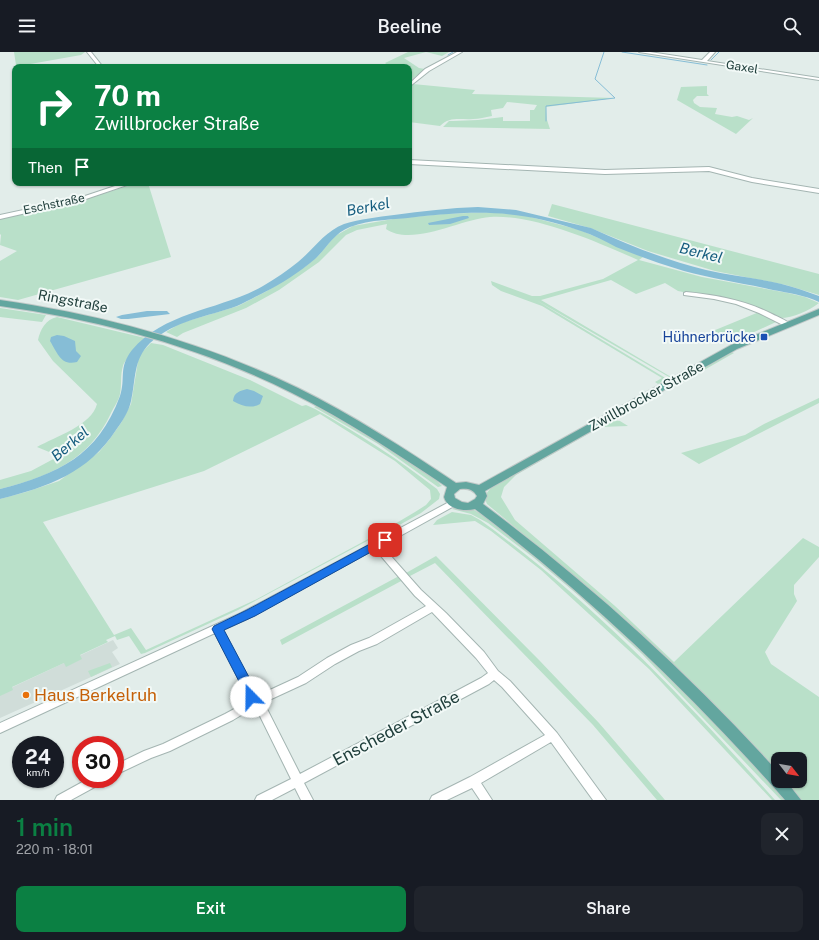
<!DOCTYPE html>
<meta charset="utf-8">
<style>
:root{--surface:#171b24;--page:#20242c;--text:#f1f3f6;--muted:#9ea1a6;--accent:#0b8043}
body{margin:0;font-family:"Public Sans",sans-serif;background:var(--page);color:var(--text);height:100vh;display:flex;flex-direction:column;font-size:15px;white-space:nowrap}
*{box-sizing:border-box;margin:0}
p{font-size:13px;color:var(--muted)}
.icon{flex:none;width:22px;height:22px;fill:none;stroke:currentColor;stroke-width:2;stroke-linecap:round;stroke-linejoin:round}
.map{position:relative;height:748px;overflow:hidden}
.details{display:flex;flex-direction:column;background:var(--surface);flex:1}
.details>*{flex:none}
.banner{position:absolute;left:12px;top:12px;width:400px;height:122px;border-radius:8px;box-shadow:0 1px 3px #0004;background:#0b8043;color:#fff;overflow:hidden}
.needle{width:26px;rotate:121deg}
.tools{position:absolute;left:771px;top:700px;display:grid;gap:8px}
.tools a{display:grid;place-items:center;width:36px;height:36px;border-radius:8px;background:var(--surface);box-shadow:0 1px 3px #0004;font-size:20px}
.speed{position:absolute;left:12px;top:684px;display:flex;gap:8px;font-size:20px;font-weight:700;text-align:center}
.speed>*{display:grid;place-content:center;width:52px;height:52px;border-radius:50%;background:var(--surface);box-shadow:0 1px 3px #0004;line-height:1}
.speed small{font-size:10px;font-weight:400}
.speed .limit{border:6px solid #d22;background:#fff;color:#111}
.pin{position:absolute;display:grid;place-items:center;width:34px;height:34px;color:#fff;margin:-17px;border-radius:8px;box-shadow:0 2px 6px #0006}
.me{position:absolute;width:44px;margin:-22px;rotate:338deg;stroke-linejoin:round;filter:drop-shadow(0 0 3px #0008)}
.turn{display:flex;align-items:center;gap:14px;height:84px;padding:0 16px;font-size:18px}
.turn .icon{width:52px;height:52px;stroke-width:2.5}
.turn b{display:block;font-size:28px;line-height:34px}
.then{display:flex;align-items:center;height:38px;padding:0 16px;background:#0003;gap:8px;font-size:15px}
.round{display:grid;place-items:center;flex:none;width:42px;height:42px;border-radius:8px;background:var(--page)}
.overview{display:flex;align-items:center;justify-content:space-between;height:68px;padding:0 16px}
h1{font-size:24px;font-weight:600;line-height:30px;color:var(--accent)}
.button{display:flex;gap:8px;margin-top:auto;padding:8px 16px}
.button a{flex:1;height:46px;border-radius:8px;background:var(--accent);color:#fff;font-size:16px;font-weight:600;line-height:46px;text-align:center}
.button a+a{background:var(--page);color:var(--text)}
header{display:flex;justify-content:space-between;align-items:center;height:52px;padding:0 16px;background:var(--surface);font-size:18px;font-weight:600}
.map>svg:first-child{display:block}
.built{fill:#d0ddd9}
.green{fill:#b9e0c9;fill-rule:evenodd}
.water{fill:#86bdd6}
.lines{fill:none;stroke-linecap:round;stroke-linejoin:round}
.stream{stroke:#86bdd6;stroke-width:1}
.minor-casing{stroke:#a4b5b2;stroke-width:2}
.major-casing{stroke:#c1c9c8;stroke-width:2}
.minor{fill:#fff;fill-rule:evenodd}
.major{fill:#63a69f;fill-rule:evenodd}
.route{fill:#1a73e8;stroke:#114b97}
.transit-dot{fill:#1a4fb4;stroke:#f2f9f7;stroke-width:1.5}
.food-dot{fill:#e8710a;stroke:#f2f9f7;stroke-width:1.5}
.labels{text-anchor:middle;stroke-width:4;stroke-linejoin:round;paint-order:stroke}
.far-street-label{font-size:12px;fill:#203f3c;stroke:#f2f9f7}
.street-label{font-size:14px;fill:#203f3c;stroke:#f2f9f7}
.transit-label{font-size:14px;fill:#164399;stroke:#f2f9f7;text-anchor:end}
.water-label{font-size:15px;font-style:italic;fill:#165d7f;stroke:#f2f9f7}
.near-food-label{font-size:17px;fill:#c56008;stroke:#f2f9f7;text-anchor:start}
.near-street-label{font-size:17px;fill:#203f3c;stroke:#f2f9f7}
</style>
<header><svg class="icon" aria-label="menu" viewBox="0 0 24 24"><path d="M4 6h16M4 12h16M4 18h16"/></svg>Beeline<svg class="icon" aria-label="search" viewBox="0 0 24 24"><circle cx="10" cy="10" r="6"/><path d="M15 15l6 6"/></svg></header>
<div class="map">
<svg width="819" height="748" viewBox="0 0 819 748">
<rect width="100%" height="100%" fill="#e2edea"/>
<path class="built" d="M113 588 118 596 112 600 120 612 0 666V641Z"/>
<path class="green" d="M14 0H85L81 3 19 14 16 13Z
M408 0H449L442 4 426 0 404 6 419 16 425 17 411 28 409 27V15H390L385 11Z
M413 32 475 38 472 42 614 46 546 55 547 68 550 77 443 75 449 69H453L478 68 503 65V69H530V58H534L537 53 507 50 503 56 491 58 492 64C485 65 479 67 473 67 460 68 450 64 440 74L409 70V36Z
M707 34V42L709 44H697L693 48 694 51 700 55 717 56 715 62 732 65 737 64 749 68 753 66 736 82 677 48 681 35Z
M137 131H148L171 205 18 248 0 245V209L17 199 0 193 1 183 0 182V166L73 151Z
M552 152 819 222V243L786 233 715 219 678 208 648 199 590 176 548 164Z
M493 160 523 163 580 178 643 205 639 208 702 225 788 241 805 245 819 251C809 259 791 267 778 266L739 249 720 244 688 241 678 239 665 231 636 242 611 228 541 248 671 325H669L536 248 667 327 658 332 655 330 662 326 542 254 501 239 492 233 491 229 532 244H540L603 227 638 208C597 190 534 162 490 165 461 167 412 195 386 177L387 172 357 178 346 183 319 210 279 238 246 256 183 281 177 285 166 280 181 271 238 254 267 239 306 214 319 203 335 184 353 174 393 167 443 162Z
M0 256 46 263 42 270 0 265Z
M759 260 776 270 728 292 708 281Z
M57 265 145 286C139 293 125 307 123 314 120 323 122 333 120 342 119 348 114 355 111 361 89 409 48 425 0 437V428L31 419 59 404 37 395C55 385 92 373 97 352L53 309 38 288C40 278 46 267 57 265Z
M151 291 163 293 250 328 302 354 306 353 315 357C358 381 398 407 437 437L440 442 439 447 421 461 383 482 382 481 238 558 145 601 141 602 129 584 117 588 115 584 106 588 108 590 80 603 82 607 66 615 64 611 12 635 13 638 0 644V447L26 440 59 429 99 400 109 388 121 371 131 352 139 303ZM320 362 395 409 430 438 431 447 426 453 415 460 383 479 257 547 146 598 131 576 114 583 43 470 204 419Z
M731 300 734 301 669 338 666 336Z
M819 346V351L809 356 699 412 681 401 745 383 764 372Z
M319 353 352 372 433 425 442 434 438 435 378 392 314 355Z
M609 368 620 369 628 374 600 375 516 423 504 435 501 445 515 468 615 554 674 610 803 486 819 495V505L794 533V542L797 549 765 600 771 612 819 645V748H801L784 729H800V707H778V723L569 520 487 452C482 442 490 437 496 432Z
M455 456 474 458 490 467 520 488 681 634 788 748H781L642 602 578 543 534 506 488 471 471 462 452 457Z
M452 460 471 463 480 468C591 548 685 647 775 748H772L649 617 541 518 491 479 475 469 433 473 437 468Z
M436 504 539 608 599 671 665 748H657L593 673 435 511 410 524 406 521Z
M399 524 403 528 282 593 280 588Z
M110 611 112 615 91 625 88 619Z"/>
<path class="water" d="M478 155 516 158 591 176C628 193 666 208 706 218 737 225 769 227 799 237 806 239 812 242 819 244V250C804 243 789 241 773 238 743 231 713 227 684 219 661 212 638 204 616 195 605 189 593 183 581 179 521 158 479 158 416 165 395 168 370 167 350 175 334 181 327 196 315 207 300 220 281 232 263 241 255 245 246 250 237 254 207 265 175 268 150 291 133 308 136 327 131 349 129 359 122 370 116 378 88 421 48 435 0 447V437C58 422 98 404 120 344 126 326 118 316 132 298 165 259 221 258 263 234 275 227 287 219 298 210 314 197 324 180 344 172 360 167 378 165 394 163 422 159 450 156 478 155Z
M463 164H468L469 166 450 172 429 173 428 171Z
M147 259H167L170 262 128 267H121L116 265 122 263Z
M57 283 64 284 75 289 76 299 81 304 77 310C61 314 58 302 50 289L51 285Z
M247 337 254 339 263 344 260 352C251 357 242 354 233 349 234 340 240 339 247 337Z"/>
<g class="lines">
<path class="stream" d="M622 0 707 13
M448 3 453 0
M711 8 719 0
M546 69V54L615 46 595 27 604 0"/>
<defs>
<path id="minor" d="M87 0H91L103 15H99Z
M457 0H462L429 19 409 35V32L425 17Z
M639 0H650L702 8 710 0H715L707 9 819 26V28Z
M409 108 605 118 709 115 752 126 819 137V141L752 130 709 119 605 122 409 112Z
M124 131H133L83 148 0 167V163L79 146Z
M686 240C716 243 745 248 772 262 778 265 786 268 791 273L789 274H785L759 261 736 252 714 247 684 243V241Z
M453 448 456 449 457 451 456 453 382 494 421 538 446 561 484 600 498 619 510 629 557 681 606 748H593L551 690 481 731 492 748H480L472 736 447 748H430L432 744 470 725 545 683 502 635 494 628 489 632 304 731 313 748H301L295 736 272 748H255L257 744 291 727 255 654 256 651 260 650 264 651 300 722 481 626 488 621 476 606 432 560 377 592 359 599 335 612 306 631 267 649 263 650 259 649 258 646 259 643 298 625 327 606 351 593 369 586 426 554 415 544 375 497 247 567 223 578 258 644 257 647 253 648 249 647 215 581 0 681V671L241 561Z
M249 649 253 650 254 653 253 656 233 668 170 699 151 706 115 723V713L144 699 163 692 225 662Z
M88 727H104L102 731 71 748H55L57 744Z"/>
<path id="major" d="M0 248C104 263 203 290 298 336 353 363 405 397 456 431L466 430 479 433 731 293 819 257V263L737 297 485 439 487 444 483 452C590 532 689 621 778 720V729H786L801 748H785C690 640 589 544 475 457 464 460 447 457 444 445L447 435C397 402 347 368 292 341 200 295 101 268 0 254ZM460 437C467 436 473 437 477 444L475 447 468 451 462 450 455 446 454 442Z"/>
</defs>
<use href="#minor" class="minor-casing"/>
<use href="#major" class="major-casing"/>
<use href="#minor" class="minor"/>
<use href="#major" class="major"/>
</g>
<path class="route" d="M385 484 389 485 391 488 389 490 255 564 224 578 259 644C256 649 252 651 246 649L245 645 246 643 212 577 214 574 247 558Z"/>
<rect class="transit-dot" x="760" y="281" width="8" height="8" rx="2"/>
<circle class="food-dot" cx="26" cy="643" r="4"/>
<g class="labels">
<g class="far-street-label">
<text transform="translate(742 15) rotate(9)" y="4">Gaxel</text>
<text transform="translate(54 152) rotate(-12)" y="4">Eschstraße</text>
</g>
<g class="street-label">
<text transform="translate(73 249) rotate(11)" y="5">Ringstraße</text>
<text transform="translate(646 344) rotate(-29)" y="5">Zwillbrocker Straße</text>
</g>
<g class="transit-label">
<text x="756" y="290">Hühnerbrücke</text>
</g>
<g class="water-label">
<text transform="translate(368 155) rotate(-11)" y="5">Berkel</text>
<text transform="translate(701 201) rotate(14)" y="5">Berkel</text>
<text transform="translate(70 392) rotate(-40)" y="5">Berkel</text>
</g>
<g class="near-food-label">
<text x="34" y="649">Haus Berkelruh</text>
</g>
<g class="near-street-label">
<text transform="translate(396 676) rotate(-28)" y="6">Enscheder Straße</text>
</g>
</g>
</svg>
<div class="tools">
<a><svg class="needle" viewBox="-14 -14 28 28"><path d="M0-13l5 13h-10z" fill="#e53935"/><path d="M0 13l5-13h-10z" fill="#9ea1a6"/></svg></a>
</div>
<div class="speed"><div>24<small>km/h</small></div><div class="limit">30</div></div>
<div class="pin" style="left:385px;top:488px;background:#d93025"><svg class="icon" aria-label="arrive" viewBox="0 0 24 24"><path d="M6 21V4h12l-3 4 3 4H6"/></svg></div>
<svg class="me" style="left:251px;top:645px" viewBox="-20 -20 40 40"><circle r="19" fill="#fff"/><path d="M0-13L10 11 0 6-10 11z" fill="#1a73e8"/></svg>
<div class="banner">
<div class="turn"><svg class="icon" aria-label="right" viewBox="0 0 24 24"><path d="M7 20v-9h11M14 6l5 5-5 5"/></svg><div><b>70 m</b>Zwillbrocker Straße</div></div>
<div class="then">Then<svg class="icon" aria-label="arrive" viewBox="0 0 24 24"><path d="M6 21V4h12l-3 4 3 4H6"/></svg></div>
</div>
</div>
<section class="details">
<div class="overview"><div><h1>1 min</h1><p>220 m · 18:01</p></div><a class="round"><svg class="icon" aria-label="close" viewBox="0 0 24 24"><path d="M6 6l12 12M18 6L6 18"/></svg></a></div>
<div class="button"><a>Exit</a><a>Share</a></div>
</section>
